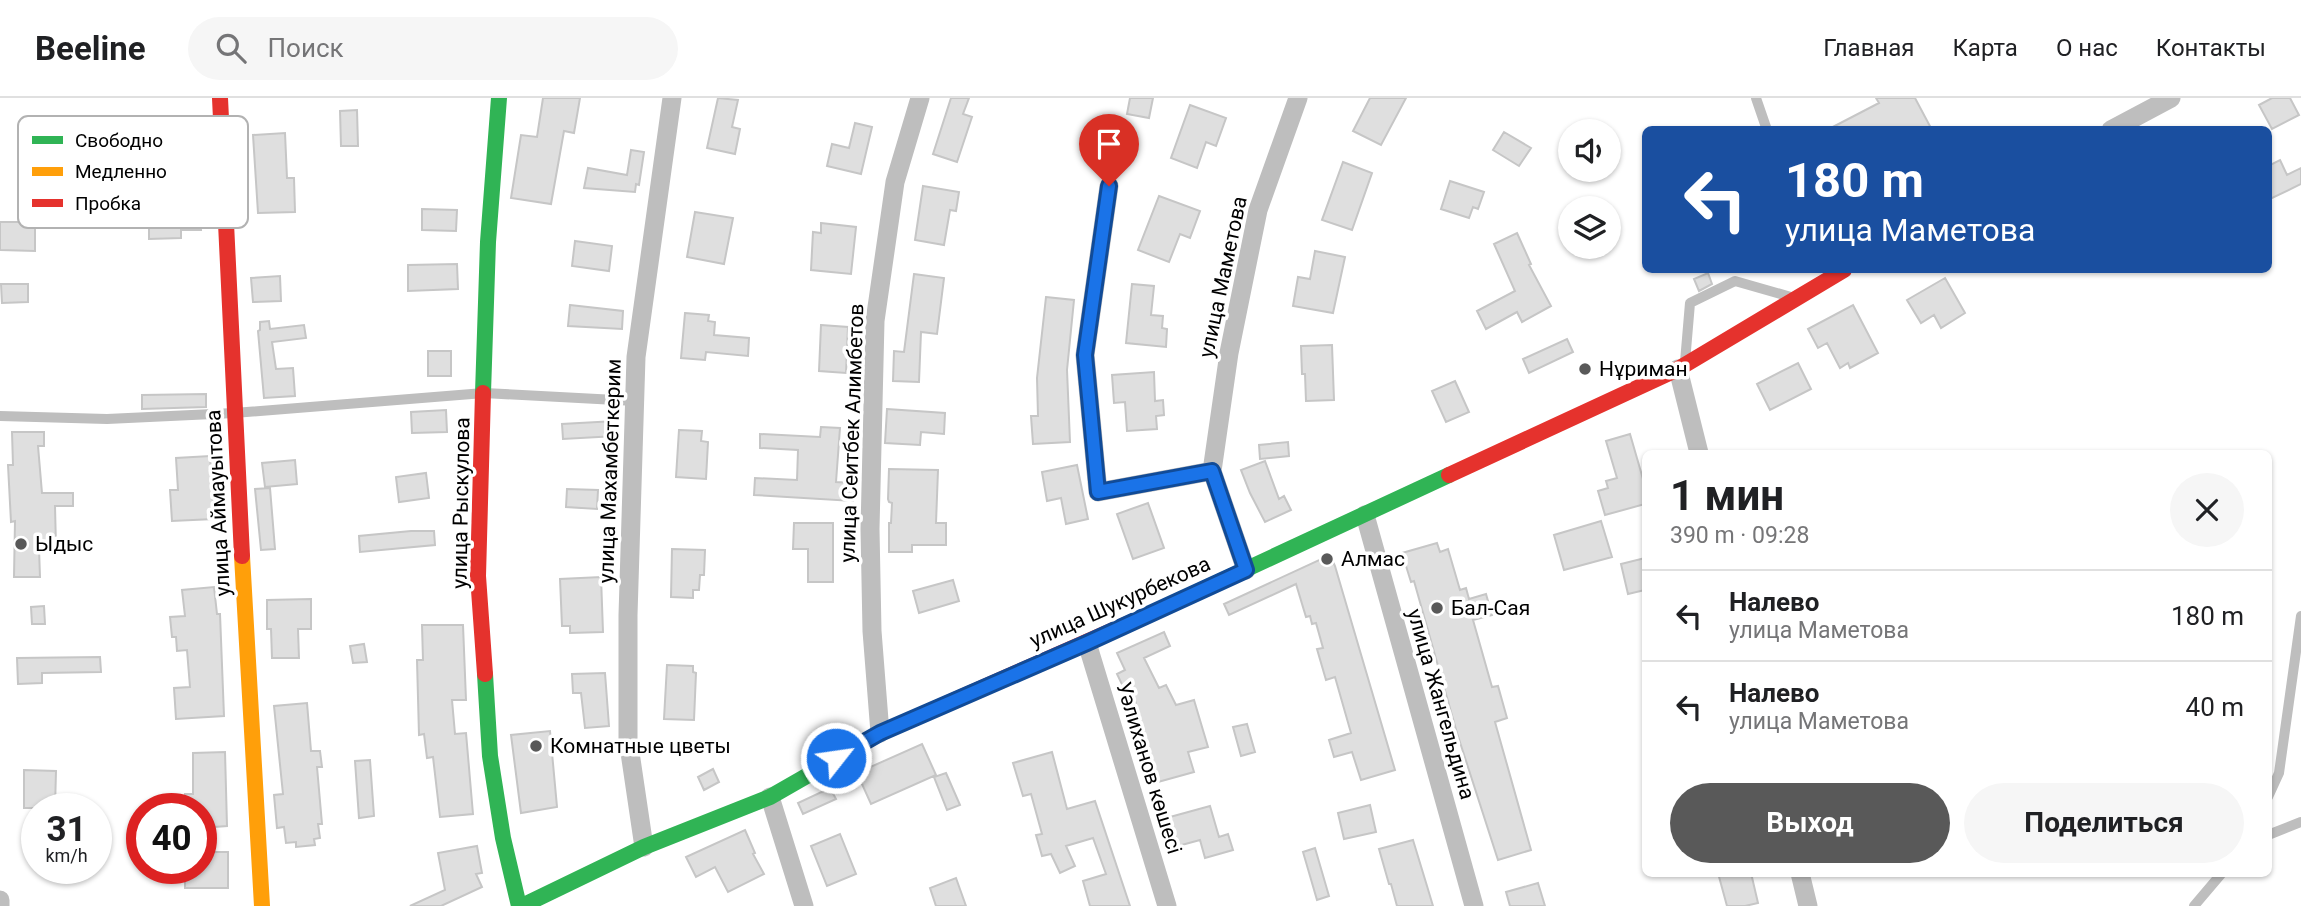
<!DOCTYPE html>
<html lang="ru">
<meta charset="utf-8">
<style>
:root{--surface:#fff;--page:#f6f6f6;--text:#202124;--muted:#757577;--line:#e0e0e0;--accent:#595959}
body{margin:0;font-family:Roboto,sans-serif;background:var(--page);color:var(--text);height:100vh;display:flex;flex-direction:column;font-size:26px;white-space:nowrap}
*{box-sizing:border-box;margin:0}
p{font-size:23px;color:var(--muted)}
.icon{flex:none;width:38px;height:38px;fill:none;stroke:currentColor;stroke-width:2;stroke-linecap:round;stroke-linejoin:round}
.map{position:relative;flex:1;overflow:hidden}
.details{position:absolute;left:1642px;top:352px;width:630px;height:427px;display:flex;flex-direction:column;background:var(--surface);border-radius:10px;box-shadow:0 2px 5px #0004}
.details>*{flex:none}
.guide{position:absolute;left:1642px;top:28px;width:630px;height:147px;border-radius:10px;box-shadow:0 2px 5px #0004;background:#1a4fa0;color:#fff;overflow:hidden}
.fabs{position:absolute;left:1558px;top:21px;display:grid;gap:14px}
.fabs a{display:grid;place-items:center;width:63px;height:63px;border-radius:50%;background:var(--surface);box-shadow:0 2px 5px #0004;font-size:35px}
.speed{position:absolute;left:21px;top:695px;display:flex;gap:14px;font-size:35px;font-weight:700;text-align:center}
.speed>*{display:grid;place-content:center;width:91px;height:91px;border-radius:50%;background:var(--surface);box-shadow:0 2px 5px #0004;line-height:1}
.speed small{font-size:18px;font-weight:400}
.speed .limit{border:10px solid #d22;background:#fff;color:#111}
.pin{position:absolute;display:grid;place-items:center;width:60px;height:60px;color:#fff;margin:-72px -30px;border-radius:50% 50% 50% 0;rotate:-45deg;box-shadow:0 0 7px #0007}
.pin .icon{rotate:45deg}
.me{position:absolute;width:77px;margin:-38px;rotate:60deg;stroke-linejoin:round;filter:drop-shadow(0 0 5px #0008)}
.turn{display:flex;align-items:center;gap:24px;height:147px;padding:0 28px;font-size:32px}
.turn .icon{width:91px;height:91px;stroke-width:2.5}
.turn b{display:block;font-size:49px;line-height:60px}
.round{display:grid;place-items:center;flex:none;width:74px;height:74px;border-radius:37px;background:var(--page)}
.overview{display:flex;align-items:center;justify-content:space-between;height:119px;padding:0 28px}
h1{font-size:42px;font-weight:700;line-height:52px}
.button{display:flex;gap:14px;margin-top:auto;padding:14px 28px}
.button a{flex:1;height:80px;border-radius:42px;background:var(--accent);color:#fff;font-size:28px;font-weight:700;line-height:80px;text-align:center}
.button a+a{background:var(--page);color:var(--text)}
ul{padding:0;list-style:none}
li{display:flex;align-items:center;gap:21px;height:91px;padding:0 28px;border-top:2px solid var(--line)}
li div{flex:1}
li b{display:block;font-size:26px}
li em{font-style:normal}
header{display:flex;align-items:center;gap:42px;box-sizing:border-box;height:98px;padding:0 35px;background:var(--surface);border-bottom:2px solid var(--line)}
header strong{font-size:33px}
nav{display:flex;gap:38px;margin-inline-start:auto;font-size:24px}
.search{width:490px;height:63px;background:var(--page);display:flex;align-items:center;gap:18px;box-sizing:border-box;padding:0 24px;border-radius:38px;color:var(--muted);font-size:26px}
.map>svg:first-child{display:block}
.building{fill:#dfdfdf;stroke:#c6c6c6;stroke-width:2}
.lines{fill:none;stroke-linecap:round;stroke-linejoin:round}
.lane{stroke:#bebebe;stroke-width:10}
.street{stroke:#bebebe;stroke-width:19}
.fast{stroke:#30b455;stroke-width:16}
.slow{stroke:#ff9f0a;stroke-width:16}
.jam{stroke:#e5322d;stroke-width:16}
.route-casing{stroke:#114b97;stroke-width:18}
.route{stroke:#1a73e8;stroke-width:12}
.poi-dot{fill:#595959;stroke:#fff;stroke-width:2.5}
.labels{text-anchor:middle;stroke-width:7;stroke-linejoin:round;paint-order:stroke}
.street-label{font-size:21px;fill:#000;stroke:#fff}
.poi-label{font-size:21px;fill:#000;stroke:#fff;text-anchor:start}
.key{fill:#fff;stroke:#b2b2b2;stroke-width:2}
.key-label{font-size:19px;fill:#000}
</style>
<header>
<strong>Beeline</strong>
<div class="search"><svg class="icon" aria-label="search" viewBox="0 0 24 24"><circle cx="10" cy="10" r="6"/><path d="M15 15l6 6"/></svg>Поиск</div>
<nav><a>Главная</a><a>Карта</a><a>О нас</a><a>Контакты</a></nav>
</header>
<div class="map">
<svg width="2301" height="808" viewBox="0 0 2301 808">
<rect width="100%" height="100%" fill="#fff"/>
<path class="building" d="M543 0H580L574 35 564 33 551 106 511 100 521 37 537 39Z
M718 0 738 2 732 29 740 31 735 56 707 50Z
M951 0H969L963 16 972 19 957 64 933 56Z
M1130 0H1153L1149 20 1127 16Z
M1370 0H1406L1381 47 1353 33Z
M1876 0H1915L1932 32H1827L1879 5Z
M2272 0H2290L2299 17 2272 31 2259 7Z
M1190 7 1226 20 1216 48 1206 44 1197 70 1171 60Z
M357 12 358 48H341L340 13Z
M855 25 872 29 861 76 827 68 832 46 849 50Z
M1504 34 1531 50 1519 68 1493 52Z
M285 35 287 80H294L295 114 258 115 253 37Z
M631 52 644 54 639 87 636 86 635 94 584 90 588 70 627 77Z
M195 54 201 132H181V140L149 141V120L168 119 166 70 149 71 148 56Z
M2280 62 2287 77 2301 70V86L2268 102V68Z
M1343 64 1372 75 1352 132 1322 122Z
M1450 83 1484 94 1478 111 1473 109 1469 120 1441 111Z
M923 88 959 94 956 113 950 112 944 147 915 142Z
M1159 98 1200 113 1190 140 1180 136 1169 164 1138 152Z
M422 111 457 112 456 133 422 132Z
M695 114 733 120 724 166 687 159Z
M0 124H35V153L0 152Z
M821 125 856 129 851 176 811 172 813 134 821 135Z
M1517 135 1531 166 1529 167 1551 208 1522 224 1517 214 1486 231 1477 213 1515 193 1494 146Z
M575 143 612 148 609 173 572 168Z
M1315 153 1345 159 1333 215 1293 208 1298 179 1310 181Z
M457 166 458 191 408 193V167Z
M1708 175 1712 186 1699 193 1694 181Z
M914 176 944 180 937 236 921 234 919 284 893 283 894 253 904 254Z
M280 178 281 203 253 204 251 180Z
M1945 180 1965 215 1941 230 1934 217 1921 225 1907 202Z
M1 186H28V204L2 205Z
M1132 186 1154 188 1151 217 1163 218 1162 230 1167 231 1166 249 1126 245Z
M1046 199 1074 202 1067 272 1070 344 1033 346 1031 318H1038L1037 280Z
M570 207 623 213 622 231 568 228Z
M1853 207 1878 255 1850 270 1848 265 1840 270 1827 245 1818 250 1808 231Z
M685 215 709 217 708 223 715 224 714 237 749 240 748 258 706 254 705 262 681 260Z
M269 223 270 231 304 227 306 240 272 244 276 271 293 270 295 298 264 300 258 233 260 232V224Z
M821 227 848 229 846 275 819 273Z
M1567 241 1573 254 1529 275 1523 261Z
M1332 247 1334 302 1306 303 1305 276H1302L1301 248Z
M428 253H451V278H428Z
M1798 265 1811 291 1770 312 1757 286Z
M1154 274 1155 303 1163 302 1164 317 1156 318 1157 331 1127 333 1125 304 1114 305 1112 277Z
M1455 283 1469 314 1446 324 1432 293Z
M206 296V309L142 311V297Z
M887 311 945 315 944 336 921 334 920 347 885 345Z
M446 312 447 334 412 335 411 314Z
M615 323 616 338 563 341 562 326Z
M821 329 840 330 836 384 854 385 853 403 754 397 755 380 797 382 798 352 760 350V336L820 339Z
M679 332 702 333 701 343 708 344 706 381 676 379Z
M12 334H44V348H38L42 395H73V408H55L56 449 39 450 40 479H14L15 423 11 424 8 367H13Z
M1630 336 1645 388V406L1605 417 1598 393 1608 390 1606 383 1617 380 1606 343Z
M1288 344 1289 358 1260 361 1259 347Z
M210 358 214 421 172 423 170 392H178L176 360Z
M295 362 297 386 265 389 262 365Z
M1265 363 1279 401 1284 398 1291 412 1265 424 1250 395 1241 372Z
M1077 367 1088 421 1066 426 1061 400 1047 403 1042 374Z
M889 371 938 372 936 425H946V447H912V454H889V425H891L892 405 889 404 888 401Z
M426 375 429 400 399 404 396 379Z
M270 390 275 451 261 452 255 391Z
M567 391 598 392 597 411 566 409Z
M1148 405 1164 450 1133 461 1117 416Z
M1601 423 1612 459 1564 472 1554 437Z
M794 425H833V484H808V451H793Z
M411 433H434L435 447 360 454 359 438Z
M1437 445 1440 454 1448 451 1460 492 1466 490 1469 501 1486 496 1492 517 1473 522 1492 589 1498 588 1507 620 1495 624 1531 752 1498 762 1457 635 1414 483 1411 484 1402 455Z
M672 451 705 452 704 477H700L699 492H693V500L671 499Z
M1330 457 1335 468 1395 672 1361 682 1352 654 1334 659 1329 642 1351 635 1335 579 1326 582 1317 551 1323 550 1316 525 1312 526 1310 518 1306 519 1296 486 1229 517 1224 506Z
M1645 460V492L1628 496 1621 466Z
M601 479 603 534 570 535V528H562L560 481Z
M953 482 959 503 919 515 913 493Z
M214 489 217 516H220L224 618 176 621 174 590 190 589 187 552 177 553 176 539H172L170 519 185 518 182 492Z
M311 501V531H298L299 560H272L271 531H267V502Z
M44 508 45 526H32L31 509Z
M422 527H463L466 602H452L455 636 466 635 473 716 440 719 433 659 427 660 424 636 419 637 417 562H423Z
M1164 534 1170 548 1144 560 1159 590 1166 587 1176 607 1194 602 1208 649 1188 654 1194 674 1158 684 1134 599 1129 601 1117 576 1125 572 1117 555Z
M364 546 367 564 353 565 350 548Z
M100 559 101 574 42 575V585L18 586 17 560Z
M667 567 693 568V574L696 575 694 622 664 621Z
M605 575 609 628 585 630 581 595H573L572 576Z
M307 605 311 653H320L322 669H317L322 726H318L320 740 314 741 315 747 296 749V744L286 745 284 729 277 730 274 697 283 696 274 608Z
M1247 626 1255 654 1241 658 1233 629Z
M550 633 557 709 521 715 511 637Z
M922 646 936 677 871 706 857 675Z
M225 654 227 728 201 730V710H186L185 696H193V655Z
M1052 654 1067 711 1095 703 1130 808H1090L1083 783 1106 776 1093 740 1066 748 1075 768 1060 775 1051 756 1042 758 1036 737 1042 736 1031 696 1023 698 1013 665Z
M370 662 374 718 359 720 355 663Z
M713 671 719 684 704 692 698 679Z
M24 672 56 673 55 710H24Z
M946 675 960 707 947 712 934 679Z
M830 690 836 701 803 716 798 705Z
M1370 707 1376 734 1344 741 1338 715Z
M1210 708 1219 739 1228 736 1233 752 1205 760 1200 742 1178 748 1170 719Z
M745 732 755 755 753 756 764 776 728 794 715 769 696 779 686 759Z
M840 736 856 776 827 788 811 748Z
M1413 742 1427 788 1433 808H1397L1391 786H1389L1379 751Z
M477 748 482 775 476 776 482 789 441 808H410L445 792 438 755Z
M1315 750 1329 798 1317 802 1303 754Z
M201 754H228V790H185V770H201Z
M1718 775H1751L1758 805 1745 808H1727Z
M956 780 966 808H936L930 790Z
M1538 785 1545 808H1510L1506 794Z"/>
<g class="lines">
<path class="lane" d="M1756 0 1767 32
M1685 264 1690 205 1735 183 1791 199
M0 318 107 321 234 315 484 295 635 303
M2268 699 2279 675 2301 518
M2268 737 2301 724
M2194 808 2222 775"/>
<path class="street" d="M2111 32 2171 0
M1109 88 1085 257 1098 394 1212 373
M1678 271 1699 355
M1365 417 1474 808
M1246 472 1212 373 1229 255 1258 112 1298 0
M1087 545 1167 808
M880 635 872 533 870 431 875 223 895 84 920 0
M770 699 804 808
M644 749 628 641V517L636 259 672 0
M1800 775 1808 808
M0 802V808"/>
<path class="fast" d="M483 295 488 144 499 0
M1154 514 1449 377
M485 576 490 658 503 740 519 808
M522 808 644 749 770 699 824 668"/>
<path class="slow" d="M242 458 262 808"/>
<path class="jam" d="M220 0 242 458
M483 295 478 478 485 576
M1449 377 1678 271 1844 172
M824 668 880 635 1154 514"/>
</g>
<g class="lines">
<defs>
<path id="route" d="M836 660 880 635 1087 545 1246 472 1212 373 1098 394 1085 257 1109 88"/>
</defs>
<use href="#route" class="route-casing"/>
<use href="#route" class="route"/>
</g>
<g class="poi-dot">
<circle cx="1585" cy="271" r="7"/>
<circle cx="21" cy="446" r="7"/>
<circle cx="1327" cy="461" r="7"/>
<circle cx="1437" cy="510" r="7"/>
<circle cx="536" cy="648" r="7"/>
</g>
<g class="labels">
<g class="street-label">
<text transform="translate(1223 179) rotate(-78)" y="7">улица Маметова</text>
<text transform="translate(852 335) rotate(-88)" y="7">улица Сеитбек Алимбетов</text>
<text transform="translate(610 373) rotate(-88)" y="7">улица Махамбеткерим</text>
<text transform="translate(218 405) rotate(-93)" y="7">улица Аймауытова</text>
<text transform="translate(461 405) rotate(-89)" y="7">улица Рыскулова</text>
<text transform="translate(1120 504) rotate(-24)" y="7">улица Шукурбекова</text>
<text transform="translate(1441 606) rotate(74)" y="7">улица Жангельдина</text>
<text transform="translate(1149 670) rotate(73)" y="7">Уәлиханов көшесі</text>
</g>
<g class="poi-label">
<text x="1599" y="278">Нұриман</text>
<text x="35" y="453">Ыдыс</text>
<text x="1341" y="468">Алмас</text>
<text x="1451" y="517">Бал-Сая</text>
<text x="550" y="655">Комнатные цветы</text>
</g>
</g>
<rect x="18" y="18" width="230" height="112" rx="10" class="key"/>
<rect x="32" y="38" width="31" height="8" fill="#30b455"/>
<rect x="32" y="69" width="31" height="9" fill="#ff9f0a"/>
<rect x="32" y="101" width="31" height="8" fill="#e5322d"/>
<g class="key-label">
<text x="75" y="49">Свободно</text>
<text x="75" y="80">Медленно</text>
<text x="75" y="112">Пробка</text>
</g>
</svg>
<div class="fabs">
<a><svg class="icon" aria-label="sound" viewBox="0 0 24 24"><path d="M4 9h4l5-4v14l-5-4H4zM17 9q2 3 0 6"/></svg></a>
<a><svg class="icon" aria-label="layers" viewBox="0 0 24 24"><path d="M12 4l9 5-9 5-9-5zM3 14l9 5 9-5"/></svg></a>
</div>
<div class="speed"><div>31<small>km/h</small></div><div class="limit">40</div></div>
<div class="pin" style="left:1109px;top:88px;background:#d93025"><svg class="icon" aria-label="arrive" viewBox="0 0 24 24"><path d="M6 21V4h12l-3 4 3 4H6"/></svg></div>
<svg class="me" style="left:836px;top:660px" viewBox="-20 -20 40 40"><circle r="17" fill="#1a73e8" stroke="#fff" stroke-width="3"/><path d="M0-11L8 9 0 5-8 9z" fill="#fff"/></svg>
<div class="guide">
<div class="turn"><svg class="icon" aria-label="left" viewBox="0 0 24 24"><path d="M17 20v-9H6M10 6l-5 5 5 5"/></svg><div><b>180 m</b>улица Маметова</div></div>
</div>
<section class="details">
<div class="overview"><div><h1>1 мин</h1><p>390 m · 09:28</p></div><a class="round"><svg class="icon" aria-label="close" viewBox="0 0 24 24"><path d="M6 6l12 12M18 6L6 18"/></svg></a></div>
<ul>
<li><svg class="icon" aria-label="left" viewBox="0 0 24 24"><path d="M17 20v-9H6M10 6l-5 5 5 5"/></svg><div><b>Налево</b><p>улица Маметова</p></div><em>180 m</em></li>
<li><svg class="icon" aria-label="left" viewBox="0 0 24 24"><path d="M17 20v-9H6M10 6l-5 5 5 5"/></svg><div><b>Налево</b><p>улица Маметова</p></div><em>40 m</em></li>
</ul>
<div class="button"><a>Выход</a><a>Поделиться</a></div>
</section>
</div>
